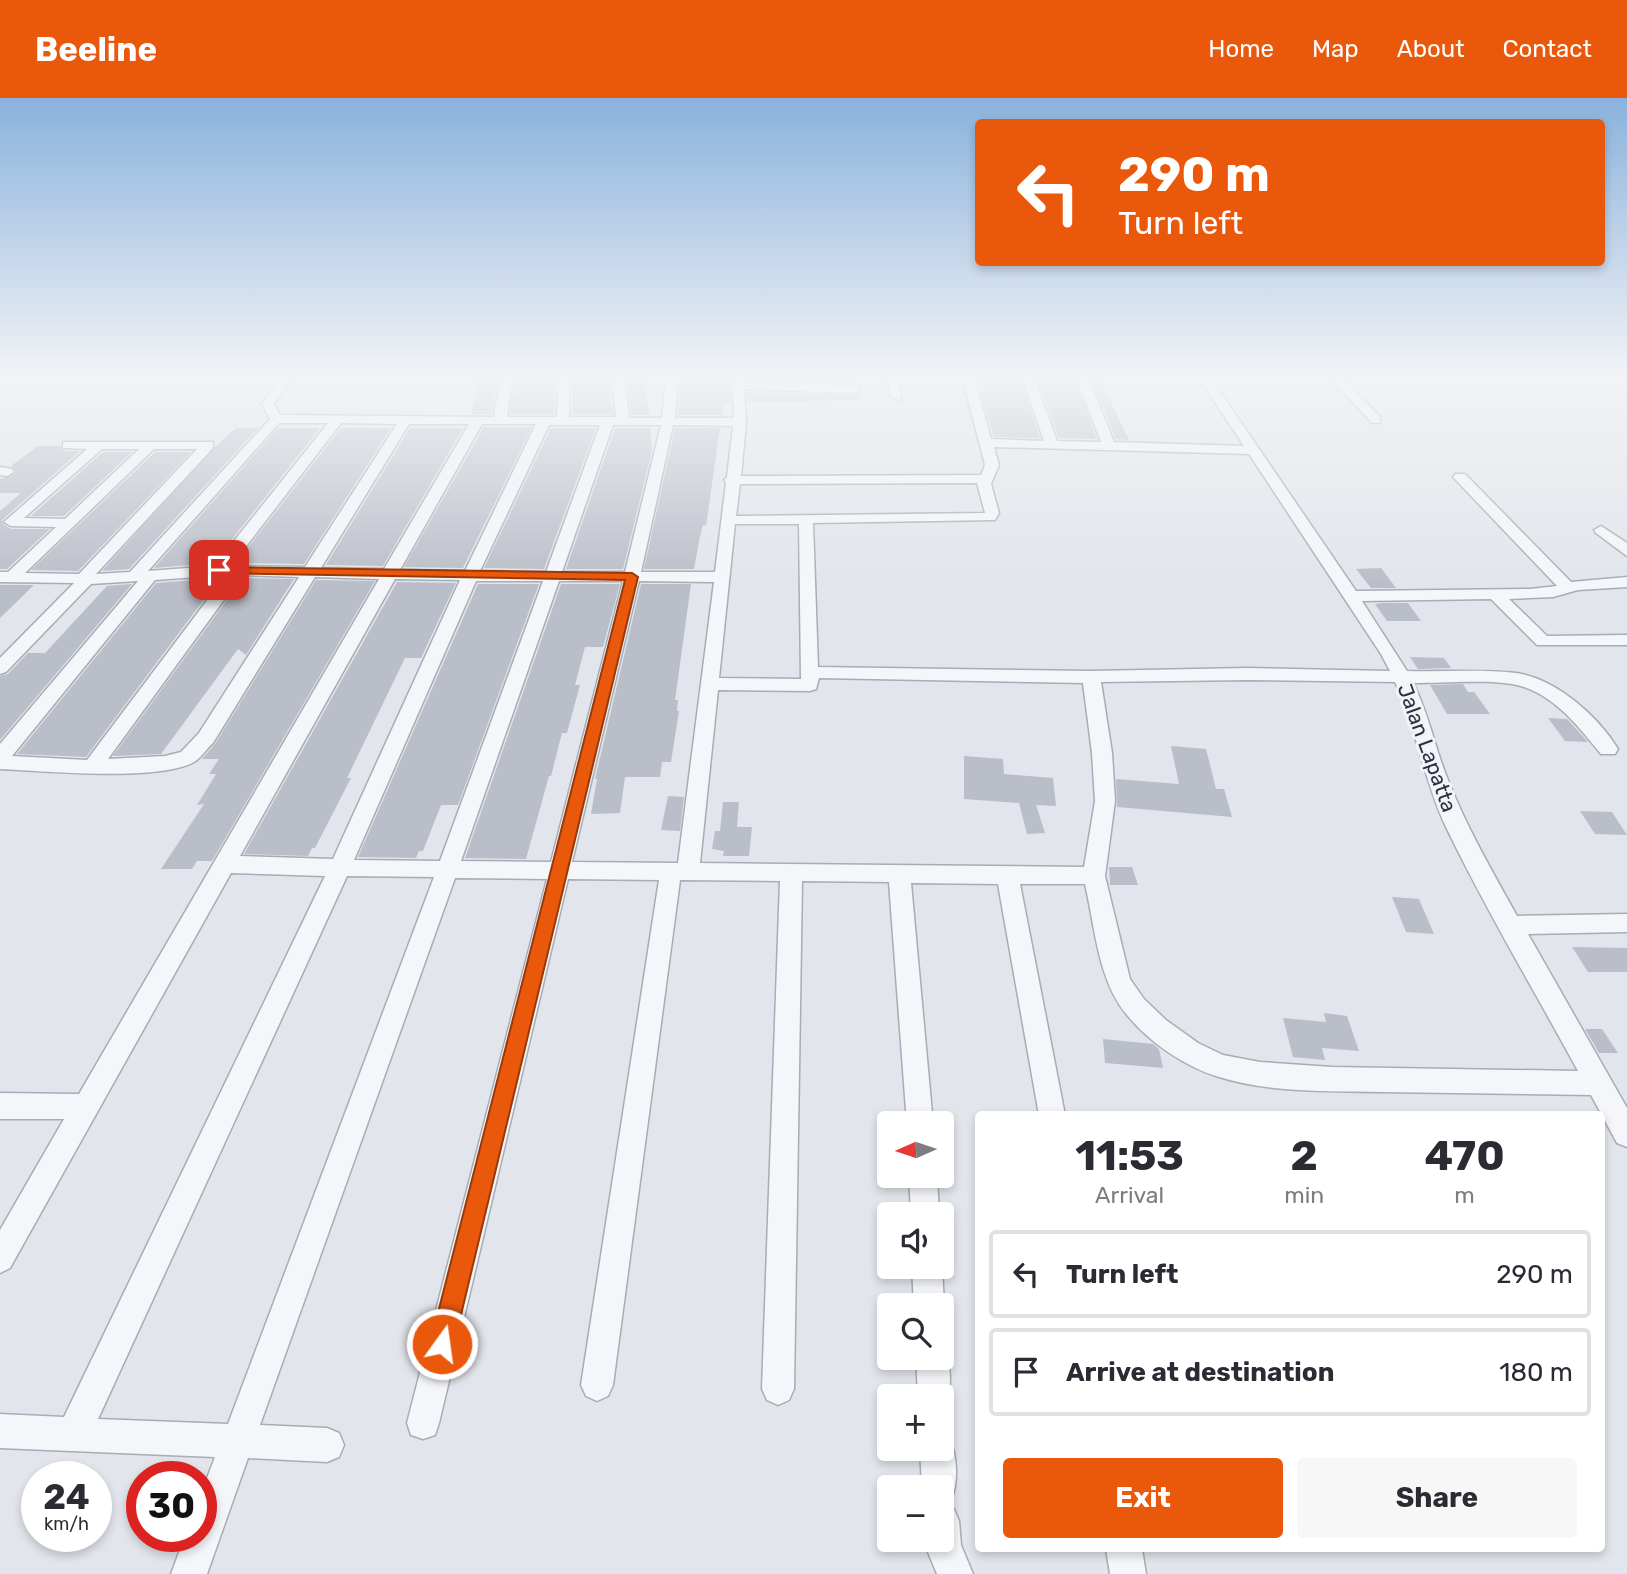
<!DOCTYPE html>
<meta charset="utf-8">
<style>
:root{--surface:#fff;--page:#f7f7f7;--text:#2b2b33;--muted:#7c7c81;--line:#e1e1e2;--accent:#ea580c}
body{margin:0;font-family:Rubik,sans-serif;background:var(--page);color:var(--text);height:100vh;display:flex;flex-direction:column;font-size:26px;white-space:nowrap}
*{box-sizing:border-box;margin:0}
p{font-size:23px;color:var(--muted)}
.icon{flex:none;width:38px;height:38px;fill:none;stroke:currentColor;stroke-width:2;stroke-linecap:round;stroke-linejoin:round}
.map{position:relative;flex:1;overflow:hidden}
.side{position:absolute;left:975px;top:1013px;width:630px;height:441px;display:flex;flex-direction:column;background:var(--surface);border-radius:7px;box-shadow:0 4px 10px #0003}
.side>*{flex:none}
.top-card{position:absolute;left:975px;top:21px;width:630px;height:147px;border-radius:7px;box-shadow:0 4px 10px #0003;background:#ea580c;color:#fff;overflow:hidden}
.needle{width:46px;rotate:267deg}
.buttons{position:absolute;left:877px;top:1013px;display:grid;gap:14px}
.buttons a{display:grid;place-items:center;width:77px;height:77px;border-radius:7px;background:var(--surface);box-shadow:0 4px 10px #0003;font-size:35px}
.speed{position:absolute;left:21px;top:1363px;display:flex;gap:14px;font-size:35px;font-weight:700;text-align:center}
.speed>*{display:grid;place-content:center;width:91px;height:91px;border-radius:50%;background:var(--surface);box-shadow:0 4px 10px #0003;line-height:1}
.speed small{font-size:18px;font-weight:400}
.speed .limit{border:10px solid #d22;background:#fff;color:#111}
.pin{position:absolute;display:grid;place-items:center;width:60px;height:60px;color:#fff;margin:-30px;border-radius:14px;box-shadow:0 4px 10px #0006}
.me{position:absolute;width:77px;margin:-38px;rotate:14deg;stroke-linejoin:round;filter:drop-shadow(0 0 5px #0008)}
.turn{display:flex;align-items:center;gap:24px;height:147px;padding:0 28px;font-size:32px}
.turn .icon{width:91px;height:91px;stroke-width:2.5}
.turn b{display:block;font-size:49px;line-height:60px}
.eta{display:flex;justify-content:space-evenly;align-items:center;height:119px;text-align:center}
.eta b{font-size:42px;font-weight:700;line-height:49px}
.button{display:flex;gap:14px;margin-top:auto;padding:14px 28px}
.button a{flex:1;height:80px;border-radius:7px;background:var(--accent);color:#fff;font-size:28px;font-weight:700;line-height:80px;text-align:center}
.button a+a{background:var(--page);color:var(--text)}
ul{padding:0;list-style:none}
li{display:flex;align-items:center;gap:21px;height:88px;margin:0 14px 10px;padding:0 14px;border:4px solid var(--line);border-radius:7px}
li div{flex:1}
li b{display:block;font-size:26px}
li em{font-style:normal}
header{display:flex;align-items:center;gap:42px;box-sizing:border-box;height:98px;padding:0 35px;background:var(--accent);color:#fff}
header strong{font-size:33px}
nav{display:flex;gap:38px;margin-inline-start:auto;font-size:24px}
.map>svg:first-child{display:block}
.building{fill:#babec8}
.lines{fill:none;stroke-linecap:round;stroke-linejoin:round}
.minor-casing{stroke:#a7acb5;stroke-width:3}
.minor{fill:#f5f6f9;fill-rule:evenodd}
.route{fill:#ea580c;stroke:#983908;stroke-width:2}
.labels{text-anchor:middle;stroke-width:6;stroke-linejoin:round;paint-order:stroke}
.street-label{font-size:21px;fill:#2a3243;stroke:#f2f4f8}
</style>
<header>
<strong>Beeline</strong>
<nav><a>Home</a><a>Map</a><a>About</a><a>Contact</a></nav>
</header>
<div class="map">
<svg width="1627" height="1476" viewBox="0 0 1627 1476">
<rect width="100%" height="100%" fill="#e2e5eb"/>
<path class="building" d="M479 279H498L492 316H472Z
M515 279H555L554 316H510Z
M573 279H609L613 316H572Z
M627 279H644L649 317H631Z
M681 279H729L731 305H725L722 317H678Z
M747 279H854L855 285 747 281Z
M981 279H1020L1040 340 994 339 982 300Z
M1037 279H1074L1097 341 1059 340Z
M1091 279H1099L1129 342 1116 341Z
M747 294 857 297 858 302 747 304Z
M484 329H532L463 470 404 469Z
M236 330H258L129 471 102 473 216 348Z
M278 330H320L213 465 154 470Z
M341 330H391L304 466 236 465Z
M410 330H463L383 468 326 467Z
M551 330H596L544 471 484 470Z
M615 330H650L652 353 623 471H566Z
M675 330H720L706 428 703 427 700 438 694 471H644Z
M38 348H60L63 353H80L2 422 3 426 11 431H50L7 471H0V413L21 395H0V381L15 376 16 373 11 368Z
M103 354H132L64 418H31Z
M155 354H191L78 473 31 472Z
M1381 470 1396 490H1371L1356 471Z
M220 480 86 659 17 656 156 485Z
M243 480 294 481 246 557 238 551 161 656 113 658Z
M316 482 375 483 212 763H197L192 771H161L204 706 197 707 216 676H209L219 661H202L215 646Z
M397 484 456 485 421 560H405L347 680H351L315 750H312L308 758 244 756Z
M132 486 0 642V578L8 576 28 555H45L107 488Z
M478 486H539L458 707H441L423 753H419L416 760 358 759Z
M561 486H620L603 549H585L575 587H580L567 635H562L551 678H549L526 761 465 760Z
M641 486H691L675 602H678L677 613H679L671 664H662L660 679H625L620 715 591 716 597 681H595Z
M0 487H34L0 520Z
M1383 505H1408L1421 523H1387L1375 506Z
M1410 559 1444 560 1451 570 1418 571Z
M1463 586 1468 594H1474L1490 616H1447L1430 587Z
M1548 620 1567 621 1588 644 1565 643Z
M1171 648 1206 651 1216 691H1224L1232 719 1117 709 1116 681 1179 686Z
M964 658 1003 661 1004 676 1053 680 1056 708 1036 707 1045 735 1027 736 1019 705 964 701Z
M668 698 684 699 680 733 661 732Z
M723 704H739L737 729H752L749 758H723L724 753 712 751 715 733H720Z
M1580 713 1612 714 1627 737 1595 736Z
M1109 769H1132L1138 787H1110Z
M1392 799 1419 801 1434 836 1406 834Z
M1572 849 1627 850V874H1588Z
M1324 915 1347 918 1359 953 1322 950 1325 962 1293 959 1283 920 1326 924Z
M1585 931H1602L1618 955H1599Z
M1103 941 1153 946 1159 951 1163 970 1105 965Z"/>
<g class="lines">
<defs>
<path id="minor" d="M281 279H293L274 306 280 317 494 319 501 279H513L507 319H557L558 279H570L569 319H616L612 279H624L629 320H662L666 279H678L675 320H734L732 279H744V284L859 288V294L855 295 744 291 746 324 741 378 981 377 985 367 962 279H974L991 341 1044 343 1022 279H1034L1057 343 1101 344 1076 279H1088L1114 344 1244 348 1198 279H1210L1356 493 1530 491 1557 488 1453 379 1455 376H1465L1571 484 1627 479V489L1578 492 1553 499 1509 501 1547 538 1627 537V547H1537L1491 501 1362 503 1407 573C1443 574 1480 571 1516 575 1555 580 1598 618 1618 651L1615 656H1601C1579 629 1553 595 1517 587 1492 581 1441 585 1413 585 1430 619 1434 648 1448 682 1467 730 1492 773 1517 818L1627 816V834L1528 836 1627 1010V1049L1617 1045 1591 997C1522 996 1453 995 1383 994 1330 993 1270 995 1219 979 1185 969 1149 944 1127 917 1098 883 1095 829 1085 786H1020L1065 1017H1039L998 786 911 785 933 1026H907L889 784 802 783 794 1291 789 1302 778 1307 767 1302 762 1291 780 783 680 782 613 1287 608 1298 597 1303 586 1298 581 1287 659 782 568 781 439 1325 435 1337 423 1341 411 1337 407 1325 547 781 455 780 260 1327 327 1330 339 1335 344 1347 339 1359 327 1364 248 1360 207 1476H171L185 1438H201V1396L215 1359 0 1350V1316L64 1319 325 778 231 775 10 1170 0 1175V1132L64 1021H0V995L79 996 379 481 315 479 213 645C207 650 201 660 194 664 158 684 43 673 0 671V646L138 483 91 486 6 574 0 576V560L74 485 0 484V474H8L56 429 11 428 4 424 87 351 63 350V344H213V350L96 476 130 474 270 321 262 306ZM279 325H328L214 468 148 473ZM341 325 397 326 305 469 231 468ZM409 326H469L384 471 321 470ZM482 326H536L465 473 400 472ZM549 327H600L546 474 480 473ZM613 327H661L625 474H562ZM673 327 733 328 727 379 724 382 726 385 715 474H641ZM994 349 1249 356 1381 556 1390 573 1248 570 1091 573 818 569 813 425 995 422 999 415 991 386 999 367ZM102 351H139L65 421 24 420ZM154 351H197L79 476 25 475ZM740 386 977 385 985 415 736 418ZM735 426H799L801 581 719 580ZM226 477 87 662 12 658 155 482ZM242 477 299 479 199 635 181 654 165 658 108 661ZM395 481 460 482 333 761 240 758ZM476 483H543L440 763 354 762ZM559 483H623L551 764 461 763ZM639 483 714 484 678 765 572 764ZM819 580 1083 585 1092 655 1095 703 1084 769 700 765 718 592 810 593 816 591ZM1248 582 1395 584C1417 631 1424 683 1446 729 1486 812 1534 892 1578 973L1332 969 1260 964 1223 957 1198 945 1166 922 1144 901 1130 881 1105 778 1115 703 1112 655 1101 584ZM347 778 434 779 228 1326 98 1321Z
M887 279H899L901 302 891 299Z
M1329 279H1341L1380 319V325H1372Z
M0 369 12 371 14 374 7 378 0 377Z
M1601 428 1627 445V458L1596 435 1594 432Z
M909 1078H937L939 1116H911Z
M942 1168 944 1208 942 1215V1208H914L912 1169Z
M942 1248C952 1263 952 1293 945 1309L942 1311V1298H918L916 1260H942Z
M942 1336 949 1339C957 1358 959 1383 951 1402L942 1406 954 1411 959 1423 961 1447 973 1476H937L925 1447V1442H942V1390H922L920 1351H942Z
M1106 1451H1142L1146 1476H1110Z"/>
</defs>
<use href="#minor" class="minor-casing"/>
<use href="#minor" class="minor"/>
</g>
<linearGradient id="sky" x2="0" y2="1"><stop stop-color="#8ab2dc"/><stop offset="0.57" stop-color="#f2f3f6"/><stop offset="1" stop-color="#f2f3f6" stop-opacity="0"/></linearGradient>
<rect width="1627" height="486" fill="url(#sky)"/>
<path class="route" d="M219 469 632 475 638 479 454 1246 450 1254 442 1258 434 1254 430 1246 625 482 214 475 213 472Z"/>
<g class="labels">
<g class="street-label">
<text transform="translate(1427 650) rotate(70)" y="7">Jalan Lapatta</text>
</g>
</g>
</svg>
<div class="buttons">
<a><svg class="needle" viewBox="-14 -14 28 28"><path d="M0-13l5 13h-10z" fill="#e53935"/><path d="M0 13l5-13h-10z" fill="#7c7c81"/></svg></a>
<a><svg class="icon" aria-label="sound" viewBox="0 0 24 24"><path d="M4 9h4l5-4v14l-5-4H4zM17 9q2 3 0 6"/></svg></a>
<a><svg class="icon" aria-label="search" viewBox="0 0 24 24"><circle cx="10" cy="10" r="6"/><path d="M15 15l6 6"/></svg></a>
<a>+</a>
<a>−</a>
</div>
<div class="speed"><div>24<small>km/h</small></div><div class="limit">30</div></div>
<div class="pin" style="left:219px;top:472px;background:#d93025"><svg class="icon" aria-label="arrive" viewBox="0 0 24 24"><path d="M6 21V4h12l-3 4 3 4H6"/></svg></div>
<svg class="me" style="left:442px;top:1246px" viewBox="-20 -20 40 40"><circle r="17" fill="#ea580c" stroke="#fff" stroke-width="3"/><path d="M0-11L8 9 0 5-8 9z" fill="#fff"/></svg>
<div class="top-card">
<div class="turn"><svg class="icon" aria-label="left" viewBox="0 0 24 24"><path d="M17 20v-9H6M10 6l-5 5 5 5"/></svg><div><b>290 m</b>Turn left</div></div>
</div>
<section class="side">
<div class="eta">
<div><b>11:53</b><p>Arrival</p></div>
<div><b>2</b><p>min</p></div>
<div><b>470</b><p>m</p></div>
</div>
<ul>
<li><svg class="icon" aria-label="left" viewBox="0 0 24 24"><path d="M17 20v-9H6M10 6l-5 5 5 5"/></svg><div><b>Turn left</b></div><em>290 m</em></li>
<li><svg class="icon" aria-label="arrive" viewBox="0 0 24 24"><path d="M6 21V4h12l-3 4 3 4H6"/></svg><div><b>Arrive at destination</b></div><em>180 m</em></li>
</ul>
<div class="button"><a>Exit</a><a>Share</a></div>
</section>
</div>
